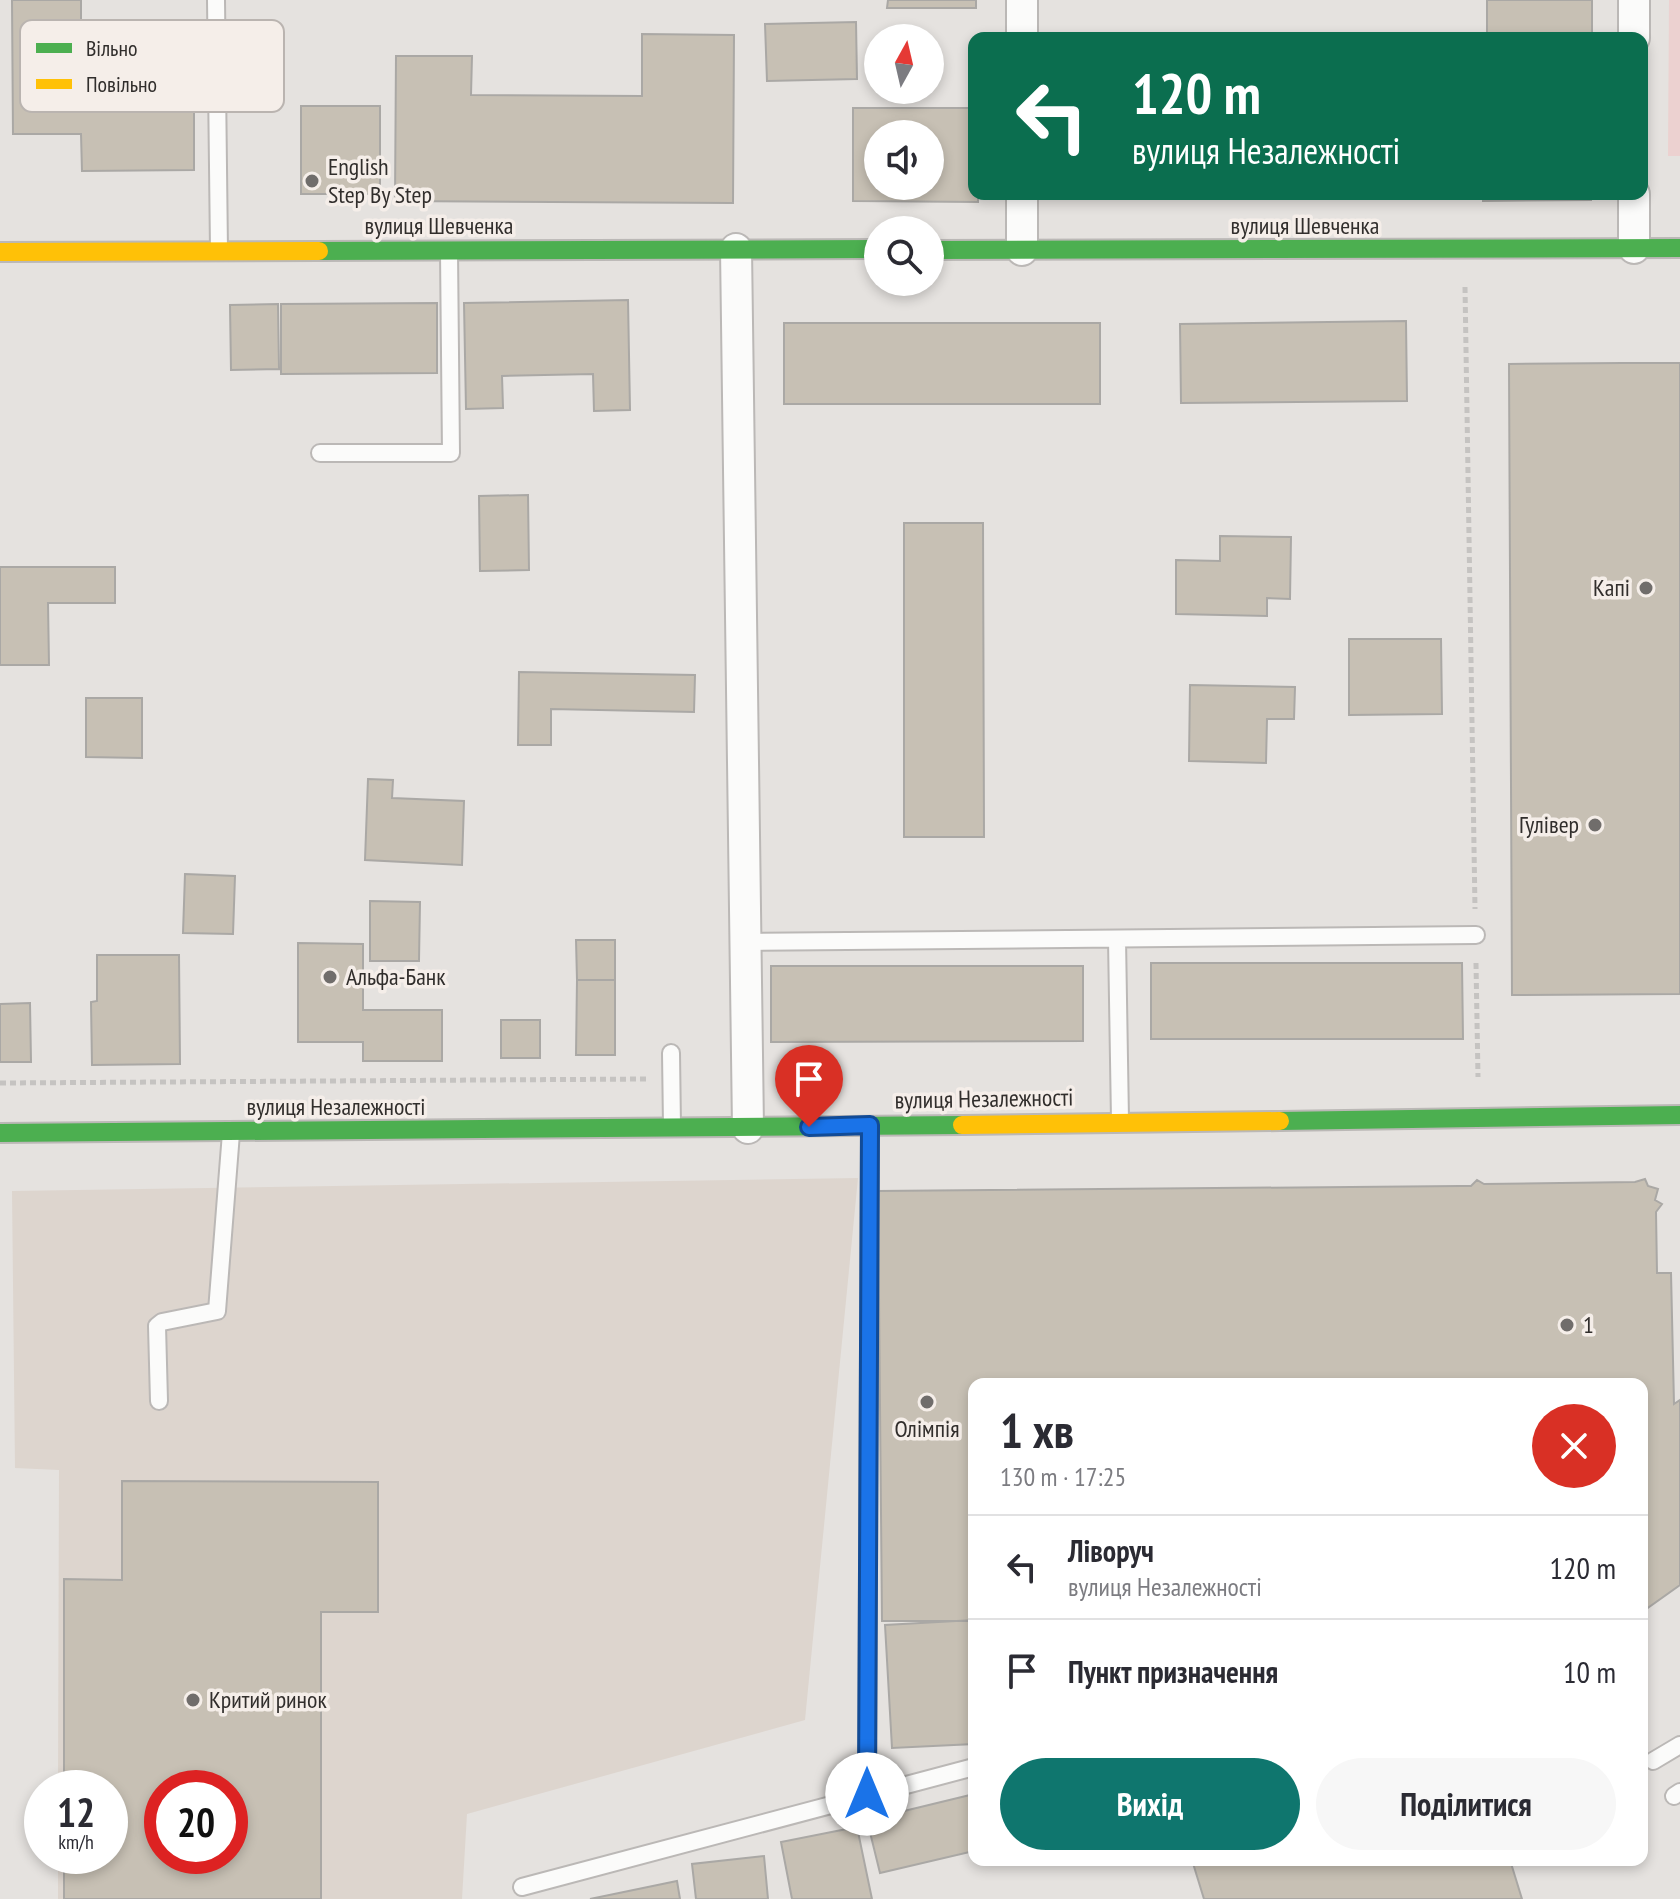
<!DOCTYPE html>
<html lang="uk">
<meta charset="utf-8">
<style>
:root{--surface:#fff;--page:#f7f7f7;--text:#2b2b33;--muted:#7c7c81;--line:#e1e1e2;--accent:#0f766e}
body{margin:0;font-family:"PT Sans Narrow",sans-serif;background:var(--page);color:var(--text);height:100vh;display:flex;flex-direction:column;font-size:30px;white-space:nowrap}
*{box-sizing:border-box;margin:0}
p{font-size:26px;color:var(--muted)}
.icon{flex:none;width:44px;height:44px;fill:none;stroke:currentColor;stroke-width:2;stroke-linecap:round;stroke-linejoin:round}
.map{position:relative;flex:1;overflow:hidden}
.panel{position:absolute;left:968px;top:1378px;width:680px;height:488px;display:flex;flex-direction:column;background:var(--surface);border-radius:16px;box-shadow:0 4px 12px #0003}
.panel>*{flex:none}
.hud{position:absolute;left:968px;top:32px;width:680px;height:168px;border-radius:16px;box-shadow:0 4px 12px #0003;background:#0b6e4f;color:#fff;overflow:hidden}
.needle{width:52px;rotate:8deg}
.controls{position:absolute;left:864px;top:24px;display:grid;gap:16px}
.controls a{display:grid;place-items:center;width:80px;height:80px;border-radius:50%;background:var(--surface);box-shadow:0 4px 12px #0003;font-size:40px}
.speed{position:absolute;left:24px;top:1770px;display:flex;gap:16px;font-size:40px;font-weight:700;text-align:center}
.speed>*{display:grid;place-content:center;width:104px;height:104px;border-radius:50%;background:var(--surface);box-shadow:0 4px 12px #0003;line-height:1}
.speed small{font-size:20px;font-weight:400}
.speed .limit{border:12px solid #d22;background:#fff;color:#111}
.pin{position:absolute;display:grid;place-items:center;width:68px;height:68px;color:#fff;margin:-82px -34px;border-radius:50% 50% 50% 0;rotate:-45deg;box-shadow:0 0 8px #0007}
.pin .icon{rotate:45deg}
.me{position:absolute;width:88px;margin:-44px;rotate:0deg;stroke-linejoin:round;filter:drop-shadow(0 0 6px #0008)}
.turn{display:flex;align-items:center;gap:28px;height:168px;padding:0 32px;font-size:36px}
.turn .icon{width:104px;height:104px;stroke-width:2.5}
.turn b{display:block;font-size:56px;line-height:68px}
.round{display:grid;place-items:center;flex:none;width:84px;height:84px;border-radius:42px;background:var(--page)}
.summary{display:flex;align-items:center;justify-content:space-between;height:136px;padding:0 32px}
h1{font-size:48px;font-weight:800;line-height:60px}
.cta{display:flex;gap:16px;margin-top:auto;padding:16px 32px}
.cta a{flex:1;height:92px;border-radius:48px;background:var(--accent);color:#fff;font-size:32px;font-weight:800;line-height:92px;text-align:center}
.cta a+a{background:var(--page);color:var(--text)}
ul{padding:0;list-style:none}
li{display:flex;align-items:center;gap:24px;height:104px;padding:0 32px;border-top:2px solid var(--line)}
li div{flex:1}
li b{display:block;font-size:30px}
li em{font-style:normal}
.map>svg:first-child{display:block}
.built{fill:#ddd5ce;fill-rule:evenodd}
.green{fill:#ecd1d0}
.building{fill:#c7c0b4;stroke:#aaa8a5;stroke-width:2;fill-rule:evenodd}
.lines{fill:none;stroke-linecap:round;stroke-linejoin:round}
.lane-casing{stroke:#bbb8b6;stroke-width:20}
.street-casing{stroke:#bbb8b6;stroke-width:34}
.fast-casing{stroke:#bbb8b6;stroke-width:22}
.slow-casing{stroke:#bbb8b6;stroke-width:22}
.path{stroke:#c5c3c1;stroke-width:5;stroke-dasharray:6 4;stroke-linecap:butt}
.lane{stroke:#fbfbfa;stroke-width:16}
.street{stroke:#fbfbfa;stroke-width:30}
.fast{stroke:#4caf50;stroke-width:18}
.slow{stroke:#ffc107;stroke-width:18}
.route-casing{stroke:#114b97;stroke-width:20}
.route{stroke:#1a73e8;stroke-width:14}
.poi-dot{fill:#706d6b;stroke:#f5eee9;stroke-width:3}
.labels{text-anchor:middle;stroke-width:7;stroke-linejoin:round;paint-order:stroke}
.poi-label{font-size:24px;fill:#312e2c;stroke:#f5eee9;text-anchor:start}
.street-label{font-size:24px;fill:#312e2c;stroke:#f5eee9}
.key{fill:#f5eee9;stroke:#bab4b0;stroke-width:2}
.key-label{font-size:22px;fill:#312e2c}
</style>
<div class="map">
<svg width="1680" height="1899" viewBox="0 0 1680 1899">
<rect width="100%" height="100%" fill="#e5e2df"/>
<path class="built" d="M858 1178 805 1720 467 1814 462 1899H58V1856H110V1788H58L59 1470 15 1468 12 1191ZM162 1788H230V1856H162Z"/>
<path class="green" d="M1669 0H1680V156H1668Z"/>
<path class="building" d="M12 0H81V107H194V170L82 171 81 134H13Z
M888 0H976V8H887Z
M1487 0H1592V35L1487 34Z
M856 22 857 79 767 81 765 24Z
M642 34 734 35 733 203 395 201 396 56H472L471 95 642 96Z
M301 106H380V194H301Z
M853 108H974V194H978V202L853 201ZM878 134H930V186H878Z
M1483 194H1591V200L1483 201Z
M628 300 630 410 594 411 593 374 502 376 503 408 466 409 464 303Z
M437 303V373L281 374V304Z
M278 304 279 369 231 370 230 305Z
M1406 321 1407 401 1181 403 1180 324Z
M784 323H1100V404H784Z
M1623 363H1680V994L1512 995 1509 364Z
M528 495 529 570 480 571 479 496Z
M904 523H983L984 837H904Z
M1220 536 1291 537 1290 599 1267 598V616L1176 614V560L1220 561Z
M0 567H115V603H48L49 665H0Z
M1349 639H1441L1442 714 1349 715Z
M519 672 695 675 694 712 551 709V745H518Z
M1190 685 1295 687 1294 719H1267L1266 763 1189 761Z
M86 698H142V758L86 757Z
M368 779 393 780 392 798 464 801 462 865 365 860Z
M185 874 235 876 233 934 183 933Z
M370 901 420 902 419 961H370Z
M576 940H615V980H577Z
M298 943 363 944V1010H442V1061H363V1042H298Z
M97 955H179L180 1064 92 1065 91 1002 97 1001Z
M1151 963H1462L1463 1039H1151Z
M771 966H1083V1041L771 1042Z
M577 980H615V1055H576Z
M30 1003 31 1062H0V1004Z
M501 1020H540V1058H501Z
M1645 1179 1648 1186 1658 1189 1655 1200 1662 1204 1656 1212 1657 1273H1671L1674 1404 1680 1400V1585L1642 1612V1384H974L973 1621H882L878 1191 1460 1186H1471L1477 1180 1484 1184 1635 1182Z
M122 1481 378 1482V1612H321V1899H64V1856H110V1788H64V1579L122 1580ZM162 1788H230V1856H162Z
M974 1620V1744L892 1748 885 1625Z
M970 1795 974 1812V1851L880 1873 867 1820Z
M857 1827 872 1899H792L781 1842Z
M764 1856 768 1899H696L692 1864Z
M1192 1860H1510L1522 1899H1204Z
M677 1881 680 1899H590Z"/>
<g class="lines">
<defs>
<path id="lane" d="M216 0 219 250
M320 453H451L449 252
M1117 939 1120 1120
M745 942 1476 935
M671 1053 672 1126
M159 1401 157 1326 162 1322 217 1311 231 1133
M1653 1761 1680 1745
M867 1794 870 1127
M1674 1796 1680 1792
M522 1887 974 1767"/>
<path id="street" d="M1634 0V38
M1022 38V0
M1634 194V248
M736 249 748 1128
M1022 250V194"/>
<path id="fast" d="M930 250 1680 248
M319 251 878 249
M1280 1121 1680 1115
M0 1133 962 1125"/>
<path id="slow" d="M0 252 319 251
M962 1125 1280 1121"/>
</defs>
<use href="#lane" class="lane-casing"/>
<use href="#street" class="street-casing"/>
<use href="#fast" class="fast-casing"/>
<use href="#slow" class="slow-casing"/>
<path class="path" d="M1465 287 1475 909
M1476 963 1478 1077
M0 1083 647 1079"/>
<use href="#lane" class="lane"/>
<use href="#street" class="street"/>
<use href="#fast" class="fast"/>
<use href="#slow" class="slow"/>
</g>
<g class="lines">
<defs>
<path id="route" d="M809 1127 870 1125 867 1794"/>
</defs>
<use href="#route" class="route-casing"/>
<use href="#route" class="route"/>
</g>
<g class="poi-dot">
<circle cx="312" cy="181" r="8"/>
<circle cx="1646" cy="588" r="8"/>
<circle cx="1595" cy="825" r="8"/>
<circle cx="330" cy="977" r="8"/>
<circle cx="1567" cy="1325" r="8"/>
<circle cx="927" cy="1402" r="8"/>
<circle cx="193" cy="1700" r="8"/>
</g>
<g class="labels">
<g class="poi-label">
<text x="328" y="175">English<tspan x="328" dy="28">Step By Step</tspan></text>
<text x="1630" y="596" text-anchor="end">Капі</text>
<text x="1579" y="833" text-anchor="end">Гулівер</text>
<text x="346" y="985">Альфа-Банк</text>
<text x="1583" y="1333">1</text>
<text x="927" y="1437" text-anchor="middle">Олімпія</text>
<text x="209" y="1708">Критий ринок</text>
</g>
<g class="street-label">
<text x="439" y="234">вулиця Шевченка</text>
<text x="1305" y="234">вулиця Шевченка</text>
<text transform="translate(984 1099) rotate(-1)" y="8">вулиця Незалежності</text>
<text x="336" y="1115">вулиця Незалежності</text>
</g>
</g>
<rect x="20" y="20" width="264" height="92" rx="12" class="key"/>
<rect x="36" y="43" width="36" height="10" fill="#4caf50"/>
<rect x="36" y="79" width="36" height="10" fill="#ffc107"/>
<g class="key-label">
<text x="86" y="56">Вільно</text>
<text x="86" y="92">Повільно</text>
</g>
</svg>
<div class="controls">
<a><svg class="needle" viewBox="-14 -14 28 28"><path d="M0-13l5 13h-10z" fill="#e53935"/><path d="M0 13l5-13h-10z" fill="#7c7c81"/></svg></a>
<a><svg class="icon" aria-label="sound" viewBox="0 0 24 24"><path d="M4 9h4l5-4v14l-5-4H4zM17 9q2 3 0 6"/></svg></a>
<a><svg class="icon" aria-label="search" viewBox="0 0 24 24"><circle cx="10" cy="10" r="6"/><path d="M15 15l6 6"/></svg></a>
</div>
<div class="speed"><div>12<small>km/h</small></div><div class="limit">20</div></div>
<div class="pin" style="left:809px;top:1127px;background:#d93025"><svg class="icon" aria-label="arrive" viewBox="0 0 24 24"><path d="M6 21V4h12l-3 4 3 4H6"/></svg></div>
<svg class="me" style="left:867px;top:1794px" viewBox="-20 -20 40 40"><circle r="19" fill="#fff"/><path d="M0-13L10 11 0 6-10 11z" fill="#1a73e8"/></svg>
<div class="hud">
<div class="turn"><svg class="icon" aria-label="left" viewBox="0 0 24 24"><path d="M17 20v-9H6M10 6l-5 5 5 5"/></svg><div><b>120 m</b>вулиця Незалежності</div></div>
</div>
<section class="panel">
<div class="summary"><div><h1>1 хв</h1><p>130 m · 17:25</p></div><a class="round" style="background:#d93025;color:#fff"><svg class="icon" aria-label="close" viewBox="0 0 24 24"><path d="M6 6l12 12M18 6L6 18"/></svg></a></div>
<ul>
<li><svg class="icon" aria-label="left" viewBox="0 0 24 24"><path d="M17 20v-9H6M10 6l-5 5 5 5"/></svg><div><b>Ліворуч</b><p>вулиця Незалежності</p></div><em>120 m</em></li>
<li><svg class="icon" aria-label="arrive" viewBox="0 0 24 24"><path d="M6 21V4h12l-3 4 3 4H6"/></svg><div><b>Пункт призначення</b></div><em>10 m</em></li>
</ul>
<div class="cta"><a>Вихід</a><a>Поділитися</a></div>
</section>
</div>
